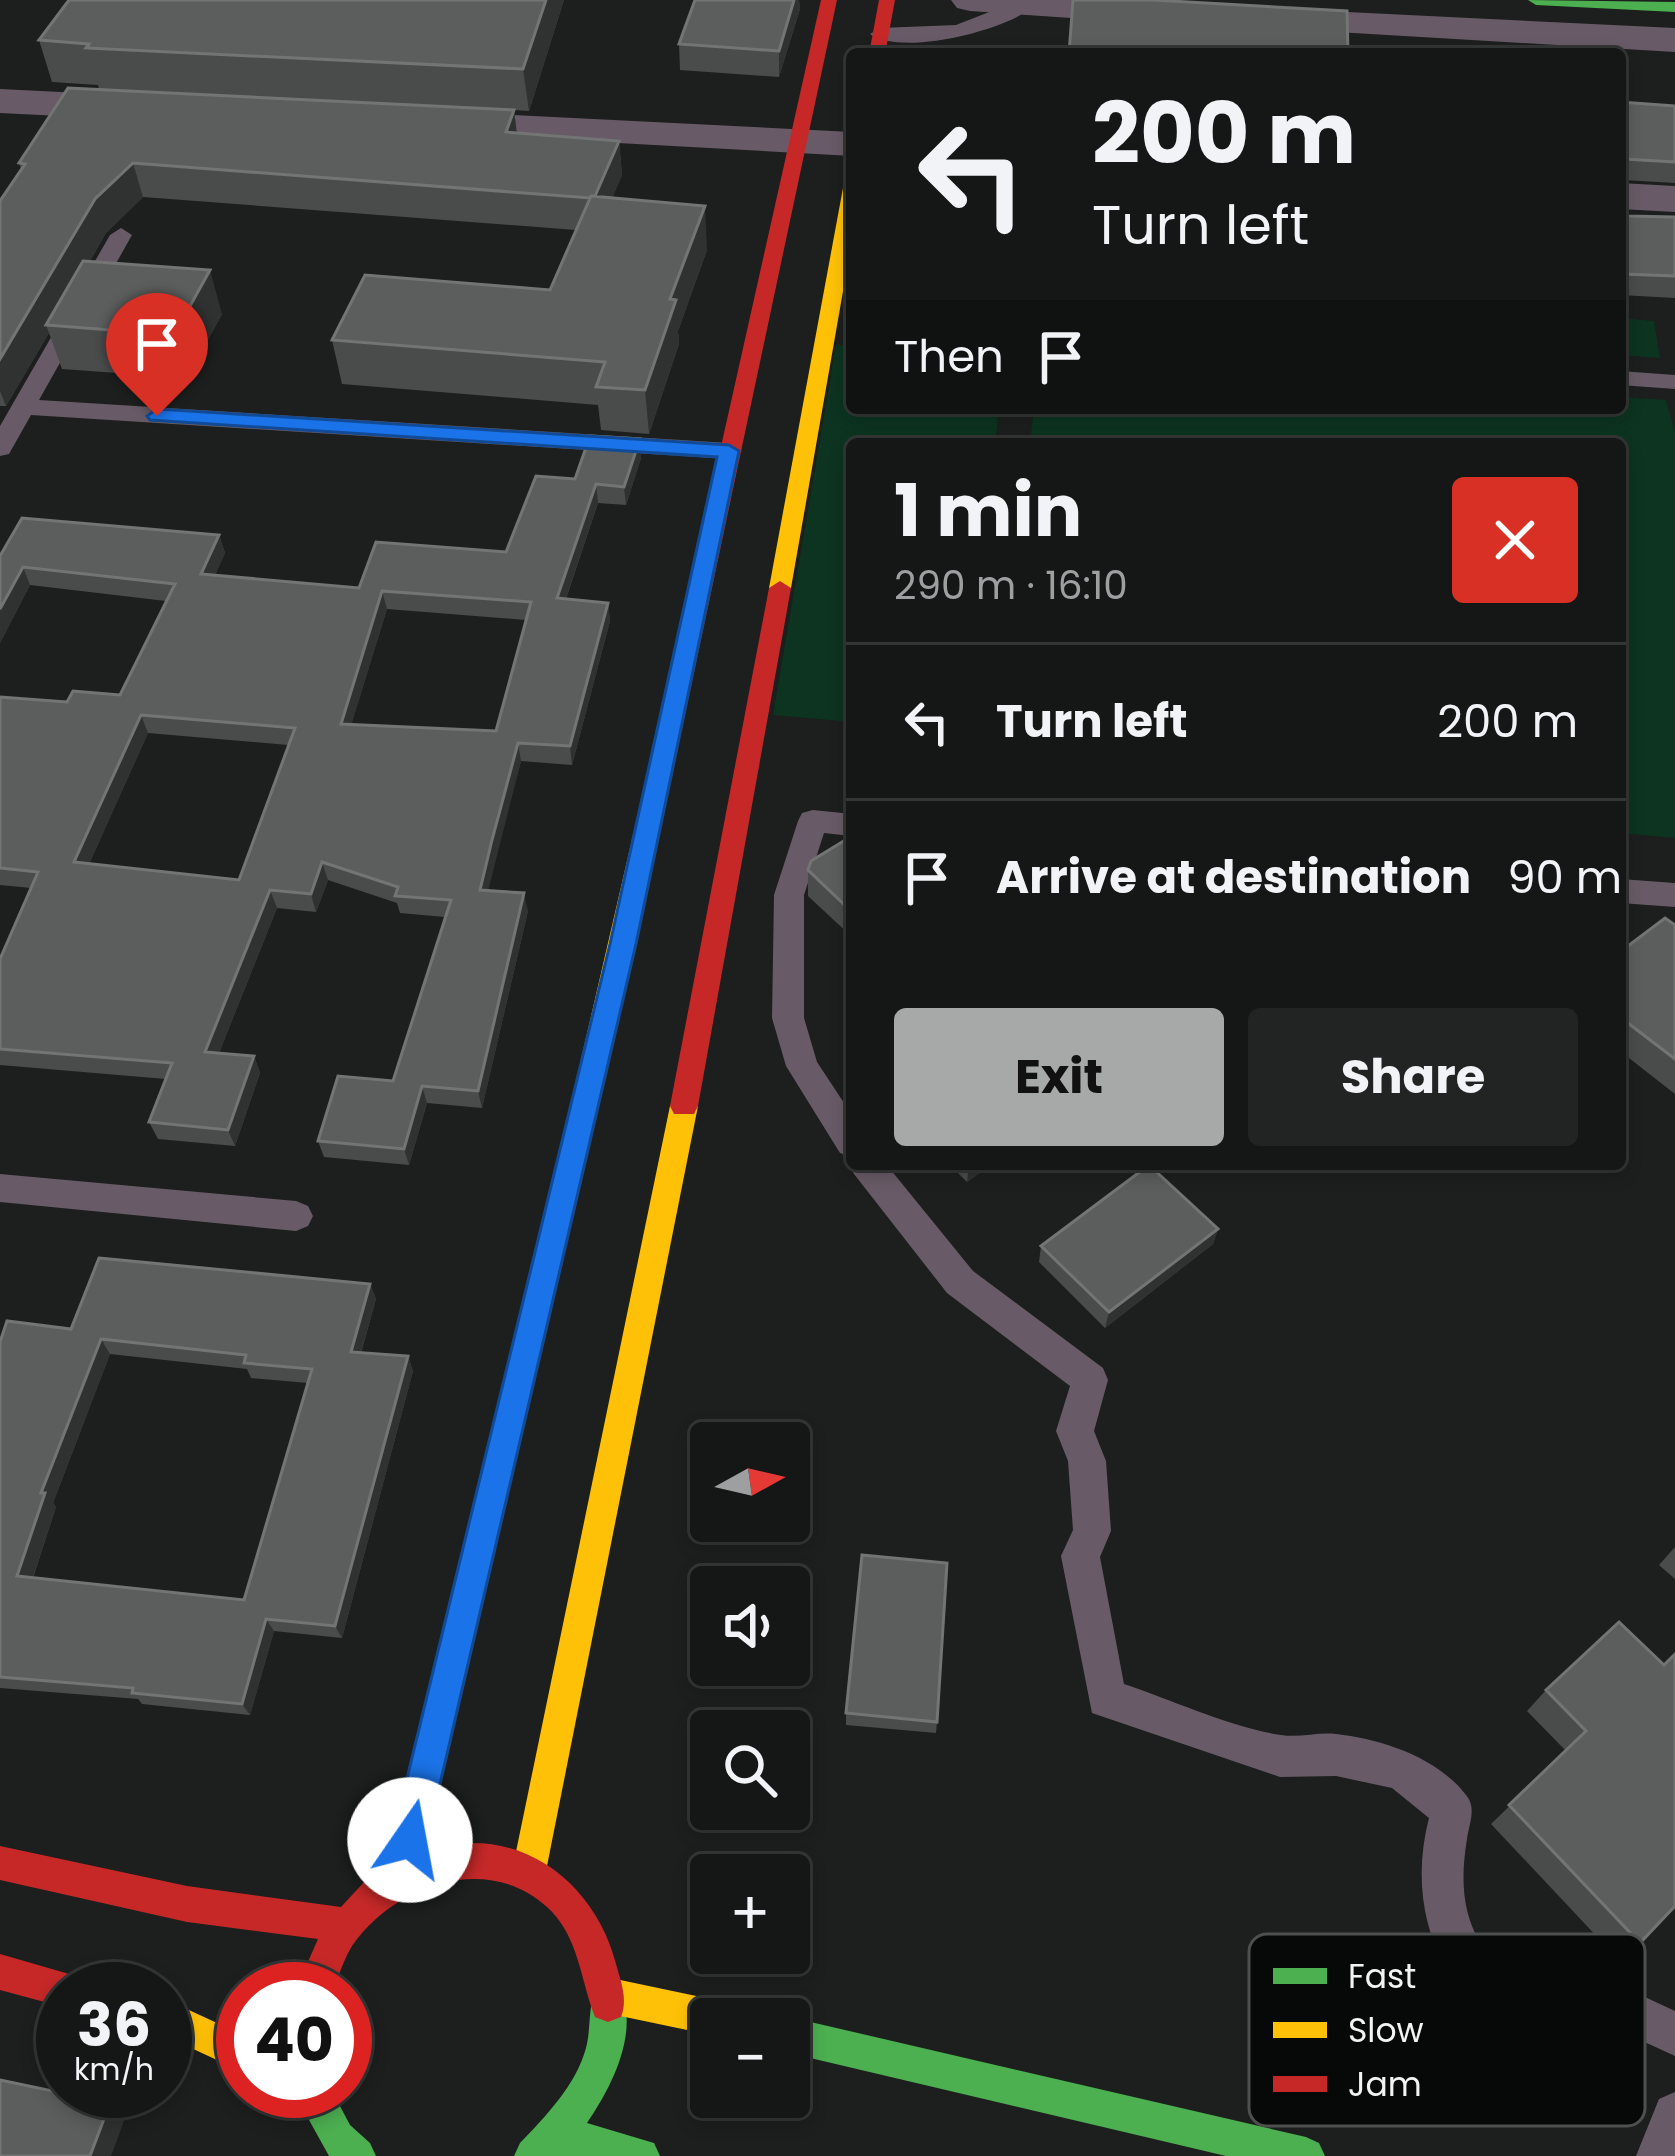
<!DOCTYPE html>
<meta charset="utf-8">
<style>
:root{--surface:#151716;--page:#222423;--text:#f1f3f6;--muted:#9d9fa1;--line:#343635;--accent:#a6a9a7}
body{margin:0;font-family:Poppins,sans-serif;background:var(--page);color:var(--text);height:100vh;display:flex;flex-direction:column;font-size:45px;white-space:nowrap}
*{box-sizing:border-box;margin:0}
p{font-size:39px;color:var(--muted)}
.icon{flex:none;width:66px;height:66px;fill:none;stroke:currentColor;stroke-width:2;stroke-linecap:round;stroke-linejoin:round}
.map{position:relative;flex:1;overflow:hidden}
.side{position:absolute;left:846px;top:438px;width:780px;height:732px;display:flex;flex-direction:column;background:var(--surface);border-radius:12px;box-shadow:0 6px 18px #0003,0 0 0 3px var(--line)}
.side>*{flex:none}
.top-card{position:absolute;left:846px;top:48px;width:780px;height:366px;border-radius:12px;box-shadow:0 6px 18px #0003,0 0 0 3px var(--line);background:#151716;color:var(--text);overflow:hidden}
.needle{width:78px;rotate:82deg}
.tools{position:absolute;left:690px;top:1422px;display:grid;gap:24px}
.tools a{display:grid;place-items:center;width:120px;height:120px;border-radius:12px;background:var(--surface);box-shadow:0 6px 18px #0003,0 0 0 3px var(--line);font-size:60px}
.speed{position:absolute;left:36px;top:1962px;display:flex;gap:24px;font-size:60px;font-weight:700;text-align:center}
.speed>*{display:grid;place-content:center;width:156px;height:156px;border-radius:50%;background:var(--surface);box-shadow:0 6px 18px #0003,0 0 0 3px var(--line);line-height:1}
.speed small{font-size:30px;font-weight:400}
.speed .limit{border:18px solid #d22;background:#fff;color:#111}
.pin{position:absolute;display:grid;place-items:center;width:102px;height:102px;color:#fff;margin:-123px -51px;border-radius:50% 50% 50% 0;rotate:-45deg;box-shadow:0 0 12px #0007}
.pin .icon{rotate:45deg}
.me{position:absolute;width:132px;margin:-66px;rotate:12deg;stroke-linejoin:round;filter:drop-shadow(0 0 9px #0008)}
.turn{display:flex;align-items:center;gap:42px;height:252px;padding:0 48px;font-size:54px}
.turn .icon{width:156px;height:156px;stroke-width:2.5}
.turn b{display:block;font-size:84px;line-height:102px}
.then{display:flex;align-items:center;height:114px;padding:0 48px;background:#0003;gap:24px;font-size:45px}
.round{display:grid;place-items:center;flex:none;width:126px;height:126px;border-radius:12px;background:var(--page)}
.overview{display:flex;align-items:center;justify-content:space-between;height:204px;padding:0 48px}
h1{font-size:72px;font-weight:700;line-height:90px}
.action{display:flex;gap:24px;margin-top:auto;padding:24px 48px}
.action a{flex:1;height:138px;border-radius:12px;background:var(--accent);color:#111;font-size:48px;font-weight:700;line-height:138px;text-align:center}
.action a+a{background:var(--page);color:var(--text)}
ul{padding:0;list-style:none}
li{display:flex;align-items:center;gap:36px;height:156px;padding:0 48px;border-top:3px solid var(--line)}
li div{flex:1}
li b{display:block;font-size:45px}
li em{font-style:normal}
.map>svg:first-child{display:block}
.green{fill:#0c3420}
.lines{fill:none;stroke-linecap:round;stroke-linejoin:round}
.lane{fill:#685b67;fill-rule:evenodd}
.street{fill:#685b67;fill-rule:evenodd}
.fast{fill:#4caf50;fill-rule:evenodd}
.slow{fill:#ffc107;fill-rule:evenodd}
.jam{fill:#c62828;fill-rule:evenodd}
.wall{fill:#494c4b;fill-rule:evenodd}
.shaded-wall{fill:#2f3231}
.building{fill:#5b5e5d;stroke:#727574;stroke-width:3;fill-rule:evenodd}
.route{fill:#1a73e8;stroke:#114b97;stroke-width:3}
.key{fill:#070908;stroke:#4d504e;stroke-width:3}
.key-label{font-size:33px;fill:#f1f4f2}
</style>
<div class="map">
<svg width="1675" height="2156" viewBox="0 0 1675 2156">
<rect width="100%" height="100%" fill="#1c1f1d"/>
<path class="green" d="M1620 318 1654 321 1660 358 1620 355Z
M836 345 852 346V408H999L995 444H852V722L773 715Z
M1620 397 1666 400 1675 432V838L1620 833V444H1030L1034 408H1620Z"/>
<g class="lines">
<path class="lane" d="M1020 0 1037 4C1009 30 902 57 870 34L880 28 956 25Z
M121 228 132 235 39 400 729 443 742 451 729 459 31 415 9 454 0 456V426L110 235Z
M1620 371 1675 375V389L1620 385Z
M813 810 852 814V836L824 833 804 895V1018L817 1062 852 1115V1157L840 1153 786 1066 772 1018 774 895 798 821 802 813Z
M1620 879 1675 883V907L1620 903Z
M852 1158V1164H886L973 1271 1103 1368 1108 1380 1094 1431 1106 1461 1111 1531 1100 1557 1124 1684C1169 1699 1236 1729 1281 1735 1299 1738 1318 1732 1336 1734 1381 1739 1437 1757 1466 1795 1477 1808 1469 1824 1467 1839 1455 1911 1473 1955 1535 1994L1589 1971 1675 2011V2056L1588 2016 1531 2040C1440 2003 1405 1910 1429 1818L1392 1788 1336 1776 1280 1777 1092 1713 1061 1556 1073 1530 1068 1461 1056 1431 1070 1386 947 1293 854 1174 849 1164Z
M0 1174 296 1201 308 1206 313 1216 308 1226 296 1231 0 1202Z
M1675 2092V2156H1636L1659 2099Z"/>
<path class="street" d="M951 0H1136L1172 5 1178 13 1172 21 1159 24 970 11 957 8Z
M1265 8 1675 28V52L1251 27 1246 19 1251 11Z
M0 89 142 96 156 99 162 108 156 117 142 120 0 113Z
M433 111 852 132V156L419 132 413 123 419 114Z
M1620 183 1675 186V212L1620 209Z"/>
<path class="fast" d="M1528 0 1675 2V12L1536 5Z
M608 1986 621 1991C639 2034 611 2088 587 2123L654 2143 660 2156H514L520 2143C546 2116 576 2085 586 2048 591 2029 588 2009 595 1991Z
M789 2017 1306 2137 1319 2143 1325 2156H1226L789 2053V2019H783Z
M293 2091H332L350 2125 370 2143 376 2156H329Z"/>
<path class="slow" d="M852 183V240L791 588 780 595 769 588 843 188Z
M674 702 686 710 572 1219 568 1228 558 1231 548 1228 544 1219 662 710Z
M684 1095 694 1098 698 1106 546 1871 541 1883 529 1888 517 1883 512 1871 670 1106 674 1098Z
M606 1977 720 2001 733 2006 738 2019H711V2035L606 2013 593 2008 588 1995 593 1982Z
M165 1999 243 2035V2072L165 2036Z"/>
<path class="jam" d="M821 0H837L686 710 674 718 662 710Z
M879 0H895L885 54H869Z
M780 581 791 588 698 1106 694 1114H674L670 1106 769 588Z
M558 1207 568 1210 572 1219 425 1851C440 1848 456 1843 471 1843 543 1842 599 1897 616 1964 621 1982 628 1999 621 2017L608 2022 595 2017C580 1979 579 1936 547 1907 487 1852 394 1885 352 1946 344 1959 339 1975 333 1989H296L318 1939 187 1922 0 1880V1846L187 1886 341 1907 365 1881 386 1870 544 1219 548 1210Z
M0 1954 76 1976 81 1989H63V2007L0 1990Z"/>
</g>
<path class="wall" d="M564 0 529 111 514 110 517 133 619 141 622 175 612 198 707 250 678 331 679 344 649 434 601 430 598 405 342 384 332 340 550 290 576 230 143 197 106 233 90 261 222 314 187 378 62 369 49 333 6 406H0V201L21 169 19 163 99 89 98 85 52 82 39 40Z
M695 0H799L800 9 779 77 680 70 679 44Z
M1620 102 1675 106V183L1623 180V211L1627 216 1675 217V298L1620 295Z
M641 458 626 505 598 503 566 599 608 603 610 621 572 765 521 761 495 858 488 890 528 911 482 1108 427 1103 409 1165 324 1157 318 1141 393 1081 445 917 400 913 397 903 328 880 316 912 277 908 219 1053 254 1056 260 1073 235 1146 158 1139 149 1122 166 1079 0 1065V959L31 888 0 885V697L67 702 120 695 166 601 30 585 0 643V556L219 535 225 553 215 575 359 588 506 552 575 479ZM387 609 526 620 496 731 351 725ZM148 733 288 745 239 880 89 864Z
M852 836V937L808 896V870Z
M1675 925V1094L1620 1051V952Z
M949 1164H992L967 1182Z
M1218 1229 1213 1244 1105 1328 1039 1262 1041 1246Z
M370 1284 376 1299 361 1353 408 1356 413 1371 342 1638 274 1631 250 1715 142 1704 138 1699 0 1688V1342ZM110 1354 247 1369 251 1378 308 1383 244 1600 33 1578 56 1507 53 1503Z
M1675 1547V1579L1659 1565Z
M1664 1665 1640 1943 1617 1958 1491 1824 1566 1751 1527 1711 1546 1690Z
M846 1713 937 1722 936 1733 846 1725Z"/>
<path class="shaded-wall" d="M546 0H564L529 111 523 69Z
M794 0H799L800 9 779 77V51Z
M514 110 518 144 506 132Z
M619 141 622 175 598 232 595 198Z
M133 163 143 197 106 233 53 325H46L49 333 6 406 0 391V359L95 199Z
M705 206 707 250 678 331 679 344 649 434 645 390 670 299Z
M210 270 222 314 187 378 174 335Z
M640 439 641 458 626 505 624 487Z
M596 484 598 503 560 616 557 598Z
M219 535 225 553 207 592 201 574Z
M23 567 30 585 0 643V609Z
M382 591 387 609 346 742 341 724Z
M608 603 610 621 572 765 570 746Z
M141 715 148 733 82 880 74 862Z
M518 743 521 761 484 907 480 890Z
M322 862 328 880 316 912 311 894Z
M270 890 277 908 213 1068 205 1052Z
M524 893 528 911 482 1108 478 1091Z
M254 1056 260 1073 235 1146 228 1130Z
M422 1086 427 1103 409 1165 404 1149Z
M971 1164H992L967 1182 969 1166Z
M1218 1229 1213 1244 1105 1328 1109 1312Z
M370 1284 376 1299 357 1366 351 1352Z
M101 1339 110 1354 53 1503 56 1507 29 1589 17 1576 41 1493Z
M408 1356 413 1371 342 1638 335 1626Z
M266 1619 274 1631 250 1715 242 1704Z
M110 2103 127 2113 111 2156H90Z"/>
<path class="building" d="M69 0H546L523 69 86 48 89 44 39 40Z
M695 0H794L779 51 679 44Z
M1073 0H1153L1347 11 1348 54H1069Z
M68 88 514 110 506 132 619 141 595 196H591L590 198 133 163 95 199 0 359V201L25 164 19 163Z
M1620 102 1675 106V162L1624 159 1623 211 1627 216 1675 217V276L1622 274 1620 268Z
M591 196 705 206 670 299 676 300 645 390 596 387 605 362 332 340 365 275 550 290Z
M83 261 210 270 174 335 46 325Z
M590 436 640 439 624 487 596 484 557 598 608 603 570 746 518 743 492 840 480 890 524 893 478 1091 422 1086 404 1149 318 1141 338 1076 393 1081 451 900 395 896 398 887 322 862 311 894 270 890 205 1052 254 1056 228 1130 149 1122 172 1063 0 1049V959L38 872 0 868V697L67 702 73 691 120 695 175 584 23 567 0 609V556L22 518 219 535 201 574 359 588 376 542 506 552 536 476 575 479ZM382 591 531 602 496 731 341 724ZM141 715 295 728 239 880 74 862Z
M852 836V912L808 870 811 861Z
M1665 918 1675 925V1059L1620 1017V952Z
M1149 1165 1218 1229 1109 1312 1041 1246Z
M99 1258 370 1284 351 1352 408 1356 335 1626 266 1619 242 1704 132 1693 133 1688 0 1677V1342L7 1321 71 1329ZM101 1339 246 1355 244 1363 312 1369 244 1600 17 1576 45 1493H41Z
M862 1555 947 1563 937 1722 846 1713Z
M1619 1622 1664 1665 1675 1654V1906L1640 1943 1509 1805 1586 1731 1546 1690Z
M0 2080 110 2103 90 2156H0Z"/>
<path class="route" d="M157 409 729 445 739 451 636 944 427 1840 422 1853 410 1858 397 1853 392 1840 610 944 717 457 150 420 147 416Z"/>
<rect x="1249" y="1934" width="396" height="192" rx="18" class="key"/>
<rect x="1273" y="1968" width="54" height="16" fill="#4caf50"/>
<rect x="1273" y="2022" width="54" height="16" fill="#ffc107"/>
<rect x="1273" y="2076" width="54" height="16" fill="#c62828"/>
<g class="key-label">
<text x="1348" y="1988">Fast</text>
<text x="1348" y="2042">Slow</text>
<text x="1348" y="2096">Jam</text>
</g>
</svg>
<div class="tools">
<a><svg class="needle" viewBox="-14 -14 28 28"><path d="M0-13l5 13h-10z" fill="#e53935"/><path d="M0 13l5-13h-10z" fill="#9d9fa1"/></svg></a>
<a><svg class="icon" aria-label="sound" viewBox="0 0 24 24"><path d="M4 9h4l5-4v14l-5-4H4zM17 9q2 3 0 6"/></svg></a>
<a><svg class="icon" aria-label="search" viewBox="0 0 24 24"><circle cx="10" cy="10" r="6"/><path d="M15 15l6 6"/></svg></a>
<a>+</a>
<a>−</a>
</div>
<div class="speed"><div>36<small>km/h</small></div><div class="limit">40</div></div>
<div class="pin" style="left:157px;top:416px;background:#d93025"><svg class="icon" aria-label="arrive" viewBox="0 0 24 24"><path d="M6 21V4h12l-3 4 3 4H6"/></svg></div>
<svg class="me" style="left:410px;top:1840px" viewBox="-20 -20 40 40"><circle r="19" fill="#fff"/><path d="M0-13L10 11 0 6-10 11z" fill="#1a73e8"/></svg>
<div class="top-card">
<div class="turn"><svg class="icon" aria-label="left" viewBox="0 0 24 24"><path d="M17 20v-9H6M10 6l-5 5 5 5"/></svg><div><b>200 m</b>Turn left</div></div>
<div class="then">Then<svg class="icon" aria-label="arrive" viewBox="0 0 24 24"><path d="M6 21V4h12l-3 4 3 4H6"/></svg></div>
</div>
<section class="side">
<div class="overview"><div><h1>1 min</h1><p>290 m · 16:10</p></div><a class="round" style="background:#d93025;color:#fff"><svg class="icon" aria-label="close" viewBox="0 0 24 24"><path d="M6 6l12 12M18 6L6 18"/></svg></a></div>
<ul>
<li><svg class="icon" aria-label="left" viewBox="0 0 24 24"><path d="M17 20v-9H6M10 6l-5 5 5 5"/></svg><div><b>Turn left</b></div><em>200 m</em></li>
<li><svg class="icon" aria-label="arrive" viewBox="0 0 24 24"><path d="M6 21V4h12l-3 4 3 4H6"/></svg><div><b>Arrive at destination</b></div><em>90 m</em></li>
</ul>
<div class="action"><a>Exit</a><a>Share</a></div>
</section>
</div>
